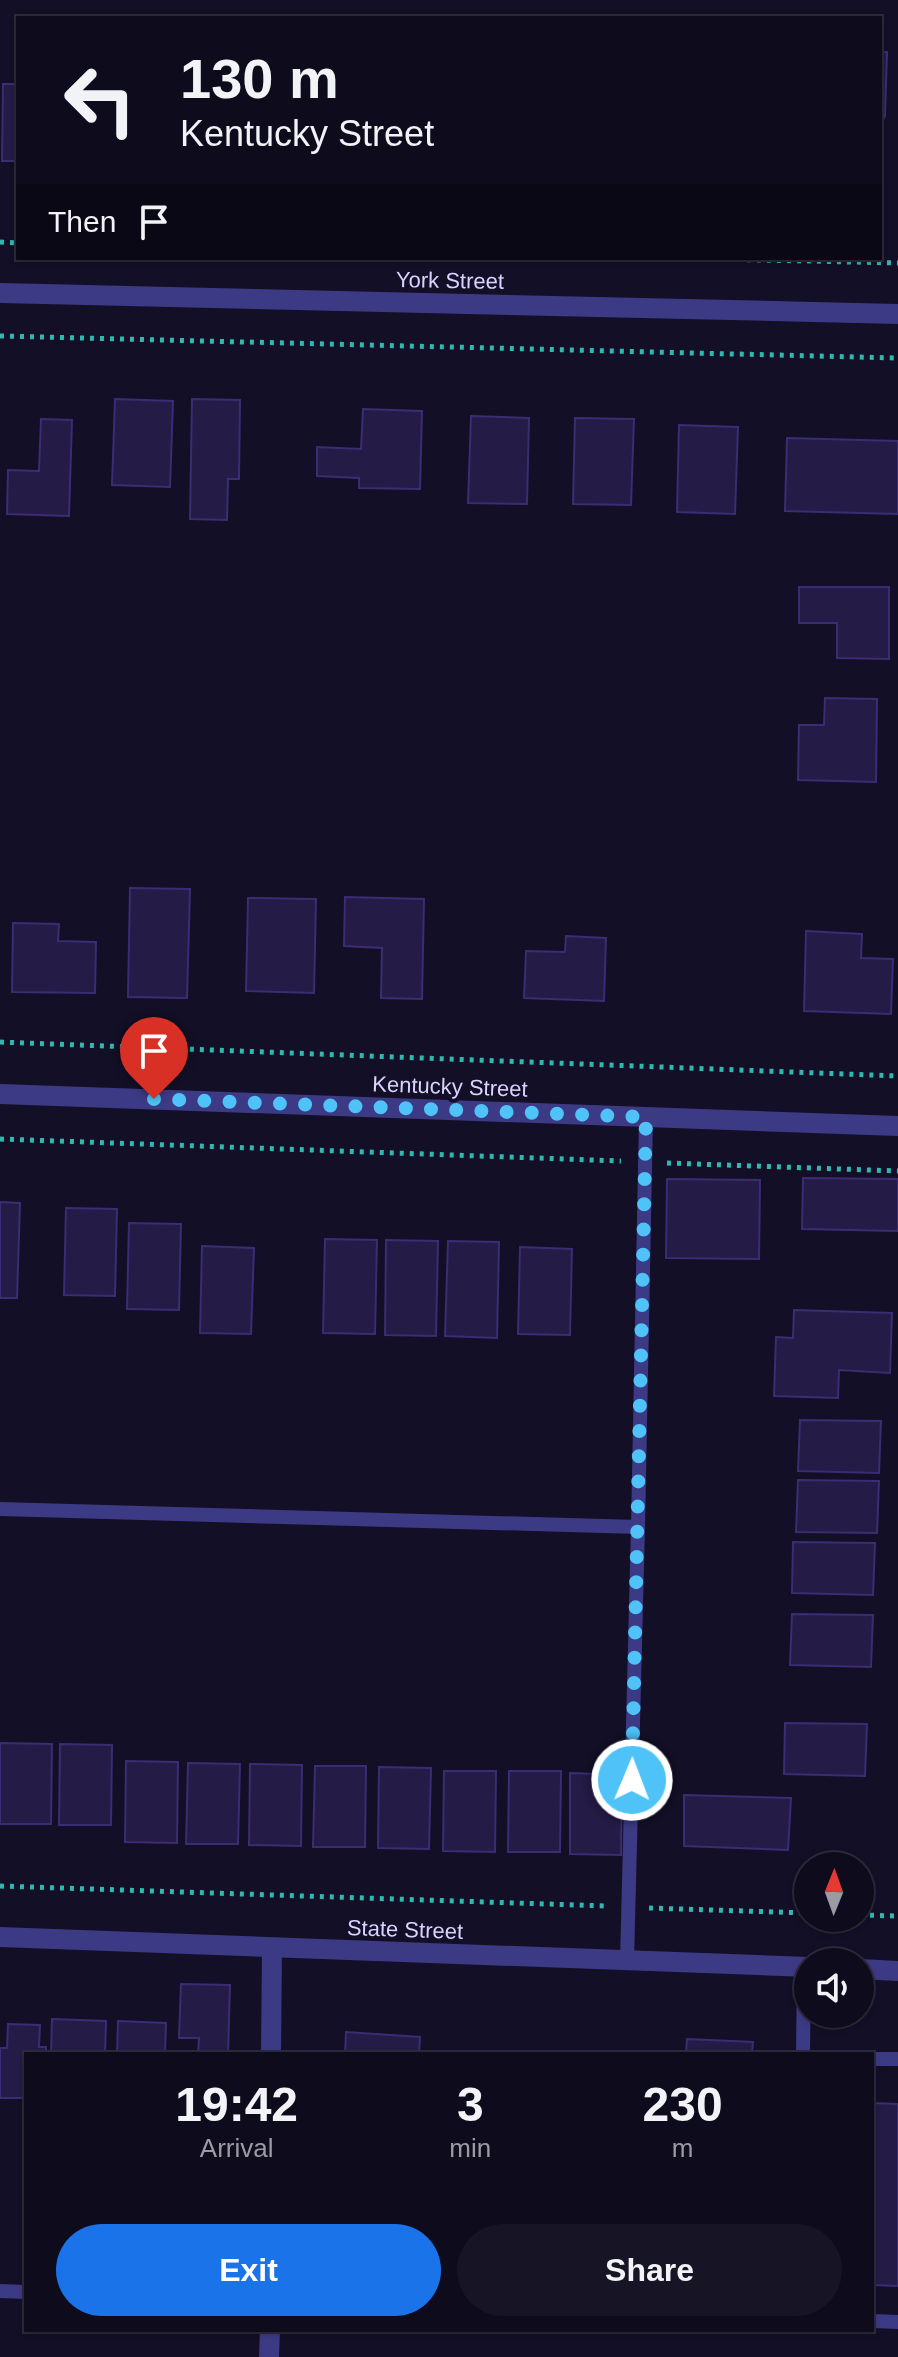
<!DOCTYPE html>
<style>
:root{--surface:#0e0b1c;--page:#171425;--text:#f1f3f6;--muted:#9b9ba3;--line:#2e2b3b;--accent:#1a73e8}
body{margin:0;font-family:Arial,sans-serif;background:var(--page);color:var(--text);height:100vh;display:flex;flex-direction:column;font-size:30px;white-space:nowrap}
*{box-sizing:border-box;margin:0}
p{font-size:26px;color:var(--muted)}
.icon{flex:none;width:44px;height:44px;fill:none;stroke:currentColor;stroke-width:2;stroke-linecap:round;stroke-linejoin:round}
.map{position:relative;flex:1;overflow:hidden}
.panel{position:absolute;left:24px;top:2052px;width:850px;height:280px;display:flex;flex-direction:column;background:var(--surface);border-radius:0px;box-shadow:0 2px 6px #0004,0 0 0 2px var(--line)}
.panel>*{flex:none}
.hud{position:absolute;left:16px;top:16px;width:866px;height:244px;border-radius:0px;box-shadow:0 2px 6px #0004,0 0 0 2px var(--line);background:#0e0b1c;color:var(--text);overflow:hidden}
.needle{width:52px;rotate:1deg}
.controls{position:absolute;left:794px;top:1852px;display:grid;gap:16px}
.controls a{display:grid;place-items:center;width:80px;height:80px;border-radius:50%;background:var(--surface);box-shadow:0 2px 6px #0004,0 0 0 2px var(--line);font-size:40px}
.pin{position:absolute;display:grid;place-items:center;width:68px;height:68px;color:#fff;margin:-82px -34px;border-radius:50% 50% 50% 0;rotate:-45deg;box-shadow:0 0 8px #0007}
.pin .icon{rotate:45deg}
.me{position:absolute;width:88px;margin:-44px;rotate:1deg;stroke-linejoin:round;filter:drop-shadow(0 0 6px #0008)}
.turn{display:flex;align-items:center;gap:28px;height:168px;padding:0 32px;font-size:36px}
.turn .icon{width:104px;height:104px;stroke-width:2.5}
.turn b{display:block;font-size:56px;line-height:68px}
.then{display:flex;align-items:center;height:76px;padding:0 32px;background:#0003;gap:16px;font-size:30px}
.eta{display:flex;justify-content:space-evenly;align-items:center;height:136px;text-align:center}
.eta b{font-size:48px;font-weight:600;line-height:56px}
.action{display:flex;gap:16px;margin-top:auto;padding:16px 32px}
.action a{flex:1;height:92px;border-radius:48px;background:var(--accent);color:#fff;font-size:32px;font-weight:600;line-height:92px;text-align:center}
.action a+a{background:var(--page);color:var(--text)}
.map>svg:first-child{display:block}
.building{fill:#241b47;stroke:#3b2d73;stroke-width:2}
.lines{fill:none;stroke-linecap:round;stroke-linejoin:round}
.path{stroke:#2fb8b0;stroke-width:5;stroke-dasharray:4 6;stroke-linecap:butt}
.service{stroke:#3d3a85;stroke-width:14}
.minor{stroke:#3d3a85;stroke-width:20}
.tertiary{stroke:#3d3a85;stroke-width:20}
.route{stroke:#4fc3f7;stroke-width:14;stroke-dasharray:0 25.2}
.labels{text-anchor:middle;stroke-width:8;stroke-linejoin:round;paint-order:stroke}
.street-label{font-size:22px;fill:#d9d4ff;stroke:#130f26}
</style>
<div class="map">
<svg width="898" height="2357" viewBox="0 0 898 2357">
<rect width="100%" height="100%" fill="#130f26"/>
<path class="building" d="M880 52H887L885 116 880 126Z
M3 84H18V161H2Z
M115 399 173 401 170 487 112 485Z
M192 399 240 400 239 479H228L227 520 190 519Z
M363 409 422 411 420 489 359 488V478L317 476V447L361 449Z
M471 416 529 418 527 504 468 503Z
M575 418 634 419 631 505 573 504Z
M41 419 72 420 69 516 7 514 8 470 39 471Z
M679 425 738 427 735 514 677 512Z
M787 438 898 441V514L785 511Z
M799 587H889V659L837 658V623H799Z
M825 698 877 699 876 782 798 780 799 725H824Z
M130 888 190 889 187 998 128 997Z
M345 897 424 899 422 999 381 998 382 948 344 946Z
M248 898 316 899 314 993 246 991Z
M13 923 59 924 58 941 96 942 95 993 12 992Z
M806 931 862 934 861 958 893 959 891 1014 804 1011Z
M566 936 606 938 604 1001 524 998 526 951 565 952Z
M803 1178 898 1179V1231L802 1229Z
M667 1179 760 1180 759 1259 666 1258Z
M0 1202 20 1203 17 1298H0Z
M66 1208 117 1209 115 1296 64 1295Z
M129 1223 181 1224 179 1310 127 1309Z
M325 1239 377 1240 375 1334 323 1333Z
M386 1240 438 1241 436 1336 385 1335Z
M448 1241 499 1242 497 1338 445 1336Z
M202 1246 254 1248 251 1334 200 1333Z
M520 1247 572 1249 570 1335 518 1334Z
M794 1310 892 1313 890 1373 839 1370 838 1398 774 1396 776 1337 793 1338Z
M800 1420 881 1421 879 1473 798 1471Z
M798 1480 879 1481 877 1533 796 1532Z
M793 1542 875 1543 873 1595 792 1593Z
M792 1614 873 1615 871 1667 790 1665Z
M785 1723 867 1724 865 1776 784 1774Z
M0 1743 52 1744 51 1824H0Z
M60 1744 112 1745 111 1825H59Z
M126 1761 178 1762 177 1843 125 1842Z
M188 1763 240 1764 238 1844H186Z
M250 1764 302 1765 301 1846 249 1845Z
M315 1766H366L365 1847H313Z
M379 1767 431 1768 429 1849 378 1848Z
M444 1771H496L495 1852 443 1851Z
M509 1771H561L560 1852H508Z
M570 1773 622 1775 621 1855 570 1854Z
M684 1795 791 1798 788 1850 684 1846Z
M181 1984 230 1985 228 2054H198L199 2038H179Z
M52 2019 106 2021 105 2054H51Z
M118 2021 166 2023 165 2054H117Z
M8 2024 40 2025 39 2047H46V2054H26V2098H0V2048H7Z
M346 2032 420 2037 419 2054H345Z
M687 2039 753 2042 752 2054H686Z
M582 2051H641V2054H582Z
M872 2103 898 2104V2286L872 2285Z"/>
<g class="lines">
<path class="path" d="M0 242 18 243
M667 258 898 263
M0 336 898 358
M0 1042 898 1076
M0 1139 621 1161
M667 1163 898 1171
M0 1886 607 1906
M649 1908 808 1913
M860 1915 898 1916"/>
<path class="service" d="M0 1509 638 1527 627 1961
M638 1527 646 1117
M803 2054 804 1967
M872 2059H898
M0 2291 26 2292
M872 2321 898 2322"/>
<path class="minor" d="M0 293 898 314
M0 1094 898 1126
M271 2054 272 1948
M269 2357 270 2330"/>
<path class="tertiary" d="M0 1937 808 1967
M860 1969 898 1971"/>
</g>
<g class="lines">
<path class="route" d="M154 1099 646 1117 632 1780"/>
</g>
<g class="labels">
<g class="street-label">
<text transform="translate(450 280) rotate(1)" y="8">York Street</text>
<text transform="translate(450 1086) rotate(2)" y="8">Kentucky Street</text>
<text transform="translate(405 1929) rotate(2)" y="8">State Street</text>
</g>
</g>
</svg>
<div class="controls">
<a><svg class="needle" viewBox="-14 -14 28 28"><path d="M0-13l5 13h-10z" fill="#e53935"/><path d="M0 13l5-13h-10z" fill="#9b9ba3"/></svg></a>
<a><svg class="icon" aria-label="sound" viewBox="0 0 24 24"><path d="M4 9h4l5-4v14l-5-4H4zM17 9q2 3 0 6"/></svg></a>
</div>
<div class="pin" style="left:154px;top:1099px;background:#d93025"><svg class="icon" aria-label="arrive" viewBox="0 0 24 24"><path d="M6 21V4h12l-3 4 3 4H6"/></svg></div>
<svg class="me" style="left:632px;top:1780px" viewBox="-20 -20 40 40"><circle r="17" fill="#4fc3f7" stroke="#fff" stroke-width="3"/><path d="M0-11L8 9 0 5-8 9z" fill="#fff"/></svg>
<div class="hud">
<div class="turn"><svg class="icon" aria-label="left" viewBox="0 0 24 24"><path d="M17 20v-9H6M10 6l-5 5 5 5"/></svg><div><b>130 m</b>Kentucky Street</div></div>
<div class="then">Then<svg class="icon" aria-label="arrive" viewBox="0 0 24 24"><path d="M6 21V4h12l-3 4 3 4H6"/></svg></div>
</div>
<section class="panel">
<div class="eta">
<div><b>19:42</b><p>Arrival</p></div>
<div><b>3</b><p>min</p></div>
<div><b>230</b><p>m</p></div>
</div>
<div class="action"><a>Exit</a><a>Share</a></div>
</section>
</div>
